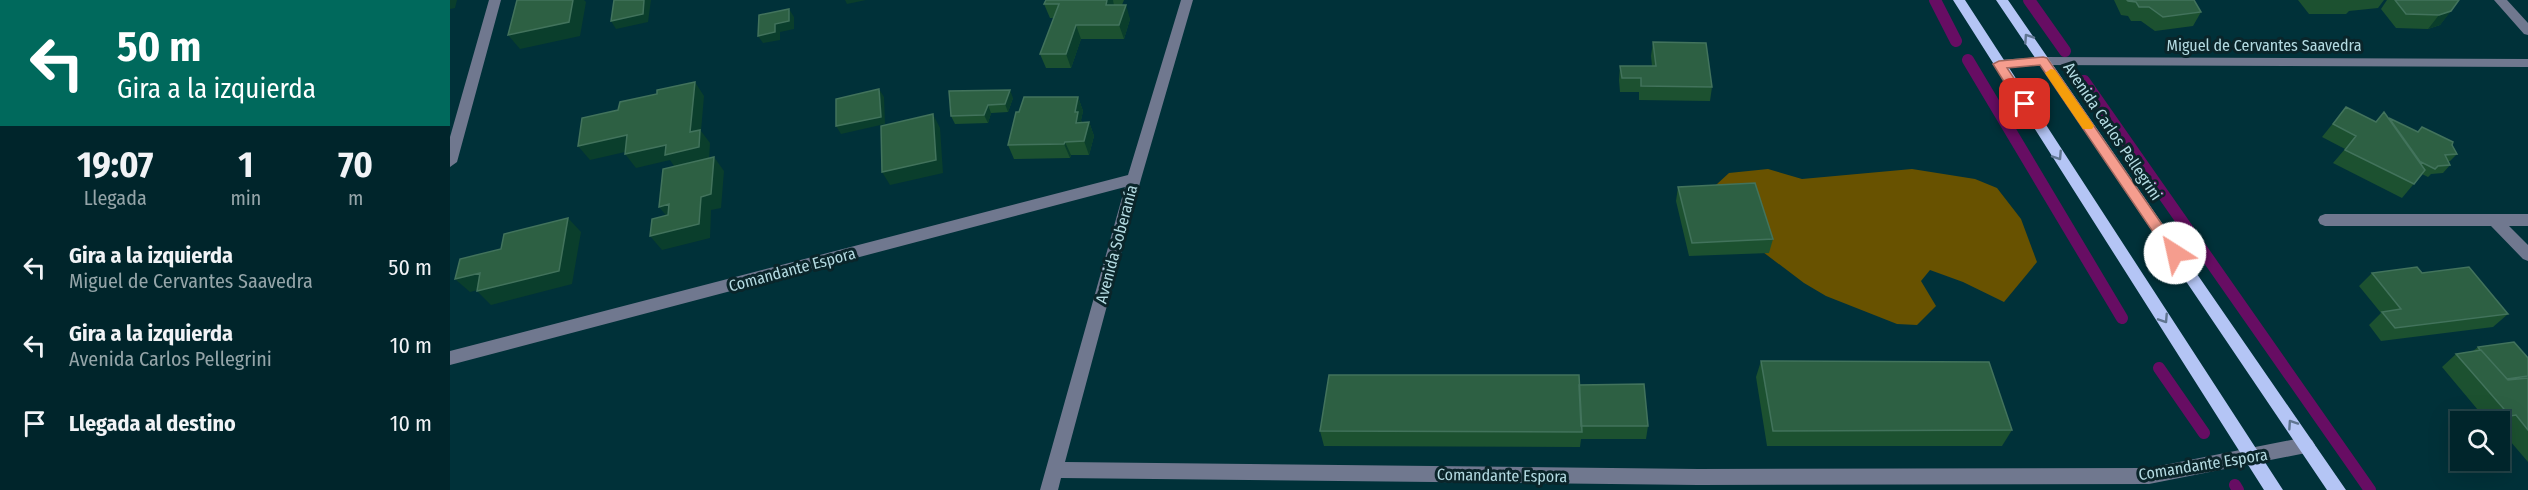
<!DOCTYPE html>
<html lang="es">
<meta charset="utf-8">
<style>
:root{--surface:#00252b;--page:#0e3137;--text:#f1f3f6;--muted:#95a5a9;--line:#224247}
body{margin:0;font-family:"Fira Sans Condensed",sans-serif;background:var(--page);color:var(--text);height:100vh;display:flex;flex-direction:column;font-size:22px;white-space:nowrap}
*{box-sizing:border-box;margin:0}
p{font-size:20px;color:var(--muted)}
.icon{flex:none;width:33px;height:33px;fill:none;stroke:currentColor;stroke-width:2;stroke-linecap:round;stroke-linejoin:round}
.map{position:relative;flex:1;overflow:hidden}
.sheet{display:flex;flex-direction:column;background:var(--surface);width:450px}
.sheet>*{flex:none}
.hud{background:#00695c;color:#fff;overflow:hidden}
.buttons{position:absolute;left:2000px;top:411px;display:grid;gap:12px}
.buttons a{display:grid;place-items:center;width:60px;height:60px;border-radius:0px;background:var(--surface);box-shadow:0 6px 24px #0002,0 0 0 2px var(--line);font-size:30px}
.pin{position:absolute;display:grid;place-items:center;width:51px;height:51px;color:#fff;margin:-26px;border-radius:12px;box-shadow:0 3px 9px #0006}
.me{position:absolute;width:66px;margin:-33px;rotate:325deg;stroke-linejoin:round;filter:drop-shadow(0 0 4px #0008)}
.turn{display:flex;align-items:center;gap:21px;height:126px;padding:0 18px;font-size:27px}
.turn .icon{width:78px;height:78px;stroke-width:2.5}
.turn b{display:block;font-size:42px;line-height:51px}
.eta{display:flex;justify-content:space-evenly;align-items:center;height:102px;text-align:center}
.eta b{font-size:36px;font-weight:700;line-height:42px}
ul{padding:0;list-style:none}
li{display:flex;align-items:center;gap:18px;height:78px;padding:0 18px}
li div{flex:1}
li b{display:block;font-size:22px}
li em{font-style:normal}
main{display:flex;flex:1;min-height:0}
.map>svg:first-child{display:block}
.forest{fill:#685200}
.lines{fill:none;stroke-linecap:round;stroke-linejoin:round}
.stream{stroke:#670d63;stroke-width:12}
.minor{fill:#70788f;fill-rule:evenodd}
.major{fill:#b4c5f5;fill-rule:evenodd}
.wall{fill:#1c5130}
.shaded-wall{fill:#0a3e2c}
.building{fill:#2d6043;stroke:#42735c;stroke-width:1.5}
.oneway{stroke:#5f7590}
.route{fill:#f59d8e;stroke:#9f665c;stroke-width:1.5}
.slow{fill:#f59e0b}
.labels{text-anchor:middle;stroke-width:6;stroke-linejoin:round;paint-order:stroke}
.street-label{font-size:16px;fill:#b4dbe2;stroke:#0a252a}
</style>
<main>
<section class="sheet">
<div class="hud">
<div class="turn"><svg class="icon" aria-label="left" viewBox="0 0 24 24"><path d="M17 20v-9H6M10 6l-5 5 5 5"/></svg><div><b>50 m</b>Gira a la izquierda</div></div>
</div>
<div class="eta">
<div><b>19:07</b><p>Llegada</p></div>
<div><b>1</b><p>min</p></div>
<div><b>70</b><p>m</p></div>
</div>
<ul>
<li><svg class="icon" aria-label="left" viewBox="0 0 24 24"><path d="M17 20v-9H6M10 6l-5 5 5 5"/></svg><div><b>Gira a la izquierda</b><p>Miguel de Cervantes Saavedra</p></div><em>50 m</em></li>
<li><svg class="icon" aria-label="left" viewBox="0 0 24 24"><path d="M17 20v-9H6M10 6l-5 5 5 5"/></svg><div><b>Gira a la izquierda</b><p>Avenida Carlos Pellegrini</p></div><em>10 m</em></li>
<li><svg class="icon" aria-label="arrive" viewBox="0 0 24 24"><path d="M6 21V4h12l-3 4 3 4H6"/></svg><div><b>Llegada al destino</b></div><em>10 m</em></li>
</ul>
</section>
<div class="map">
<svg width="2078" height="490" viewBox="0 0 2078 490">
<rect width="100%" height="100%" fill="#003139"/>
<path class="forest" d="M1318 169 1352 179 1462 169 1525 179 1547 188 1571 219 1587 262 1554 302 1513 282 1480 270 1471 281 1486 306 1467 325 1447 324 1376 296 1354 283 1305 246 1255 195 1279 173Z"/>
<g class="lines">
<path class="stream" d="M1485 0 1506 41
M1579 0 1615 51
M1518 60 1672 318
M1634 81 1920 490
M1709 368 1754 433
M1785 485 1788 490"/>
<path class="minor" d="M39 0H51L7 162 0 167V137Z
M731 0H743L691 179 615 462 1248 469 1699 468 1856 437 1862 440 1865 445 1862 450 1856 453 1699 484 1248 485 611 478 608 490H590L675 187 0 365V351L678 175Z
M2044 0H2057L2078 23V35L2074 34Z
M1593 57 2078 59V67L1593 65 1549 68 1542 64 1549 60Z
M1875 214H2078V226H2059L2078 245V261L2073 259 2041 226H1875L1870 224 1868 220 1870 216Z"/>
<path class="major" d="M1503 0H1515L1833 490H1814Z
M1546 0H1558L1896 490H1877Z"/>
</g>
<path class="wall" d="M596 0H674L672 5 680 19 674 39H631L621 68H596L590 54 604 18H600L594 4Z
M1664 0H1744L1751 12 1743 26 1705 31 1691 21H1681L1678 16 1671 15Z
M1848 0H1934L1928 8 1899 11 1896 14H1859Z
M1937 0H2009L1990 25 1978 29 1946 28 1931 9Z
M1203 42 1262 87 1260 101 1189 100V92H1170L1169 80 1170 66H1202L1201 56Z
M628 97 633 111 631 120 632 123 639 122 644 136 639 155H621L620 158 564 159 558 145 569 112Z
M563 98 558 112 541 113 538 123 505 124 501 116Z
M1896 107 1926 122 1939 118 1968 132 2002 145 2007 154 2000 161 1998 162 2000 165 1993 173 1981 174 1978 177 1972 174 1952 198 1883 163 1895 149 1872 137Z
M1228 187 1323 239 1319 253 1239 256 1226 201Z
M1922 273H1972L2058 314 2043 327 1931 341 1919 325 1931 313 1909 286Z
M2028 347 2078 358V462L2049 428V422H2038L1992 367 2006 354 2023 351Z
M1311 361 1562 430 1552 446H1317L1306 377Z
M1129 385 1198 426 1196 439H1131L1130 447 874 446 870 431Z"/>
<path class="shaded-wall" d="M0 0H7L5 8 0 9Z
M123 0H134L136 2 130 36 70 49 58 35Z
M194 0H201L198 22 166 29 161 21Z
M395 0H416L397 4Z
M657 0H663L664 6 656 5Z
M676 5 680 19 674 39 669 25Z
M339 9 344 17V29L330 32V40L313 43 308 36 325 24Z
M2001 11 1990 25 1978 29 1989 15Z
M626 25 631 39 621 68 616 54Z
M245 82 254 96 251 131 260 143 259 161 226 169 220 160 186 168 175 154 240 132Z
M429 89 434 97 435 124 391 134 386 126Z
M560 90 563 98 558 112 555 104Z
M628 97 633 111 631 120 633 126 626 123 625 112Z
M538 105 541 113 538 123 534 115Z
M483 114 490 128 493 173 440 185 432 172Z
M639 122 644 136 639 155 634 141Z
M177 135 188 149 140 160 128 146Z
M615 142 621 155 620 158 614 144Z
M264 157 274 171 271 208 261 210 260 238 212 250 200 236 251 197Z
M219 204 220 220 209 207Z
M118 218 131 232 122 284 41 305 27 291Z
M30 273 44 286 20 292 5 279Z"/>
<path class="building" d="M67 0H123L119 22 58 35Z
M164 0H194L193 14 161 21Z
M596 0H657L656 5H676L669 25H626L616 54H590L609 4H594Z
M1677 0H1744L1751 12 1713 17 1699 7H1689L1686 2 1678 1Z
M1945 0H2009L2001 11 1989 15 1956 14Z
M339 9V21L325 24V32L308 36 309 15Z
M1203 42 1256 43 1262 87 1191 86V78H1172L1170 66H1206Z
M245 82 240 132 250 130 249 147 215 155 216 145 175 154 177 135 128 146 132 118 168 110 170 102 207 94V90Z
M429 89 431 117 386 126V99Z
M560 90 555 104 538 105 534 115 501 116 499 91Z
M574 97H628L625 112H628L626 123 639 122 634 141 615 142 614 144 558 145 566 112H569Z
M1896 107 1926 122 1934 112 1975 170 1964 184 1895 150 1906 136 1883 124Z
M483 114 486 160 432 172 431 126Z
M1939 118 1968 132 1972 127 2003 142 2002 145 2007 154 1995 155 2000 165 1988 166 1985 169 1971 162V163Z
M264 157 261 194 251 197 249 224 200 236 202 219 218 215 219 204 209 207 213 169Z
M1305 183 1323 239 1242 243 1228 187Z
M118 218 109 271 27 291 30 273 5 279 10 259 51 249 54 234Z
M1967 267 1972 273 2019 267 2058 314 1945 328 1932 312 1951 309 1922 273Z
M2064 342 2078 358V376L2057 379 2031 350H2030L2028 347Z
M2031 350 2058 380 2078 378V430L2066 415 2060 416 2006 354Z
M1311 361 1539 362 1562 430 1323 431Z
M879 375H1129L1132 432 870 431Z
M1194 384 1198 426H1131L1129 385Z"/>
<defs><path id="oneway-chevron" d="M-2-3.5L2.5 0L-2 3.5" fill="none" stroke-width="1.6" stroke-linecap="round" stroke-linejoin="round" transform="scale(1.5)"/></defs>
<g class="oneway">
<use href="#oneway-chevron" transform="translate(1578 38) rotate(-124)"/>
<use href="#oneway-chevron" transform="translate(1608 156) rotate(57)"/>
<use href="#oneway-chevron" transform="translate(1714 319) rotate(57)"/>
<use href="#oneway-chevron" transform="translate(1842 424) rotate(-124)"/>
</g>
<path class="route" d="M1593 57 1597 58 1729 249 1731 253 1729 257H1720L1590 65 1557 68 1581 104 1575 108 1570 107 1543 64 1549 61Z"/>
<path class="slow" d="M1601 69 1605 70 1642 123 1644 126 1642 129H1633L1597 76 1595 73Z"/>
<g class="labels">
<g class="street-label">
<text x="1814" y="51">Miguel de Cervantes Saavedra</text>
<text transform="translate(1663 131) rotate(56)" y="6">Avenida Carlos Pellegrini</text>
<text transform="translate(666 244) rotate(-75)" y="6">Avenida Soberanía</text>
<text transform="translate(342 269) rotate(-15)" y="6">Comandante Espora</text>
<text transform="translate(1753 464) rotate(-9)" y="6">Comandante Espora</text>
<text transform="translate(1052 475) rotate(1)" y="6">Comandante Espora</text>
</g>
</g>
</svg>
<div class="buttons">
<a><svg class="icon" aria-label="search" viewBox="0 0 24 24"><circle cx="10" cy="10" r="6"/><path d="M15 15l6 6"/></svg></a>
</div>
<div class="pin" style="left:1575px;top:104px;background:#d93025"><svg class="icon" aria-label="arrive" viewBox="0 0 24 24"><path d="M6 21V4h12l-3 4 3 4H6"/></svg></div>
<svg class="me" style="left:1725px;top:253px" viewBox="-20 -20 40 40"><circle r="19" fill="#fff"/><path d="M0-13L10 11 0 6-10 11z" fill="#f59d8e"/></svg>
</div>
</main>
